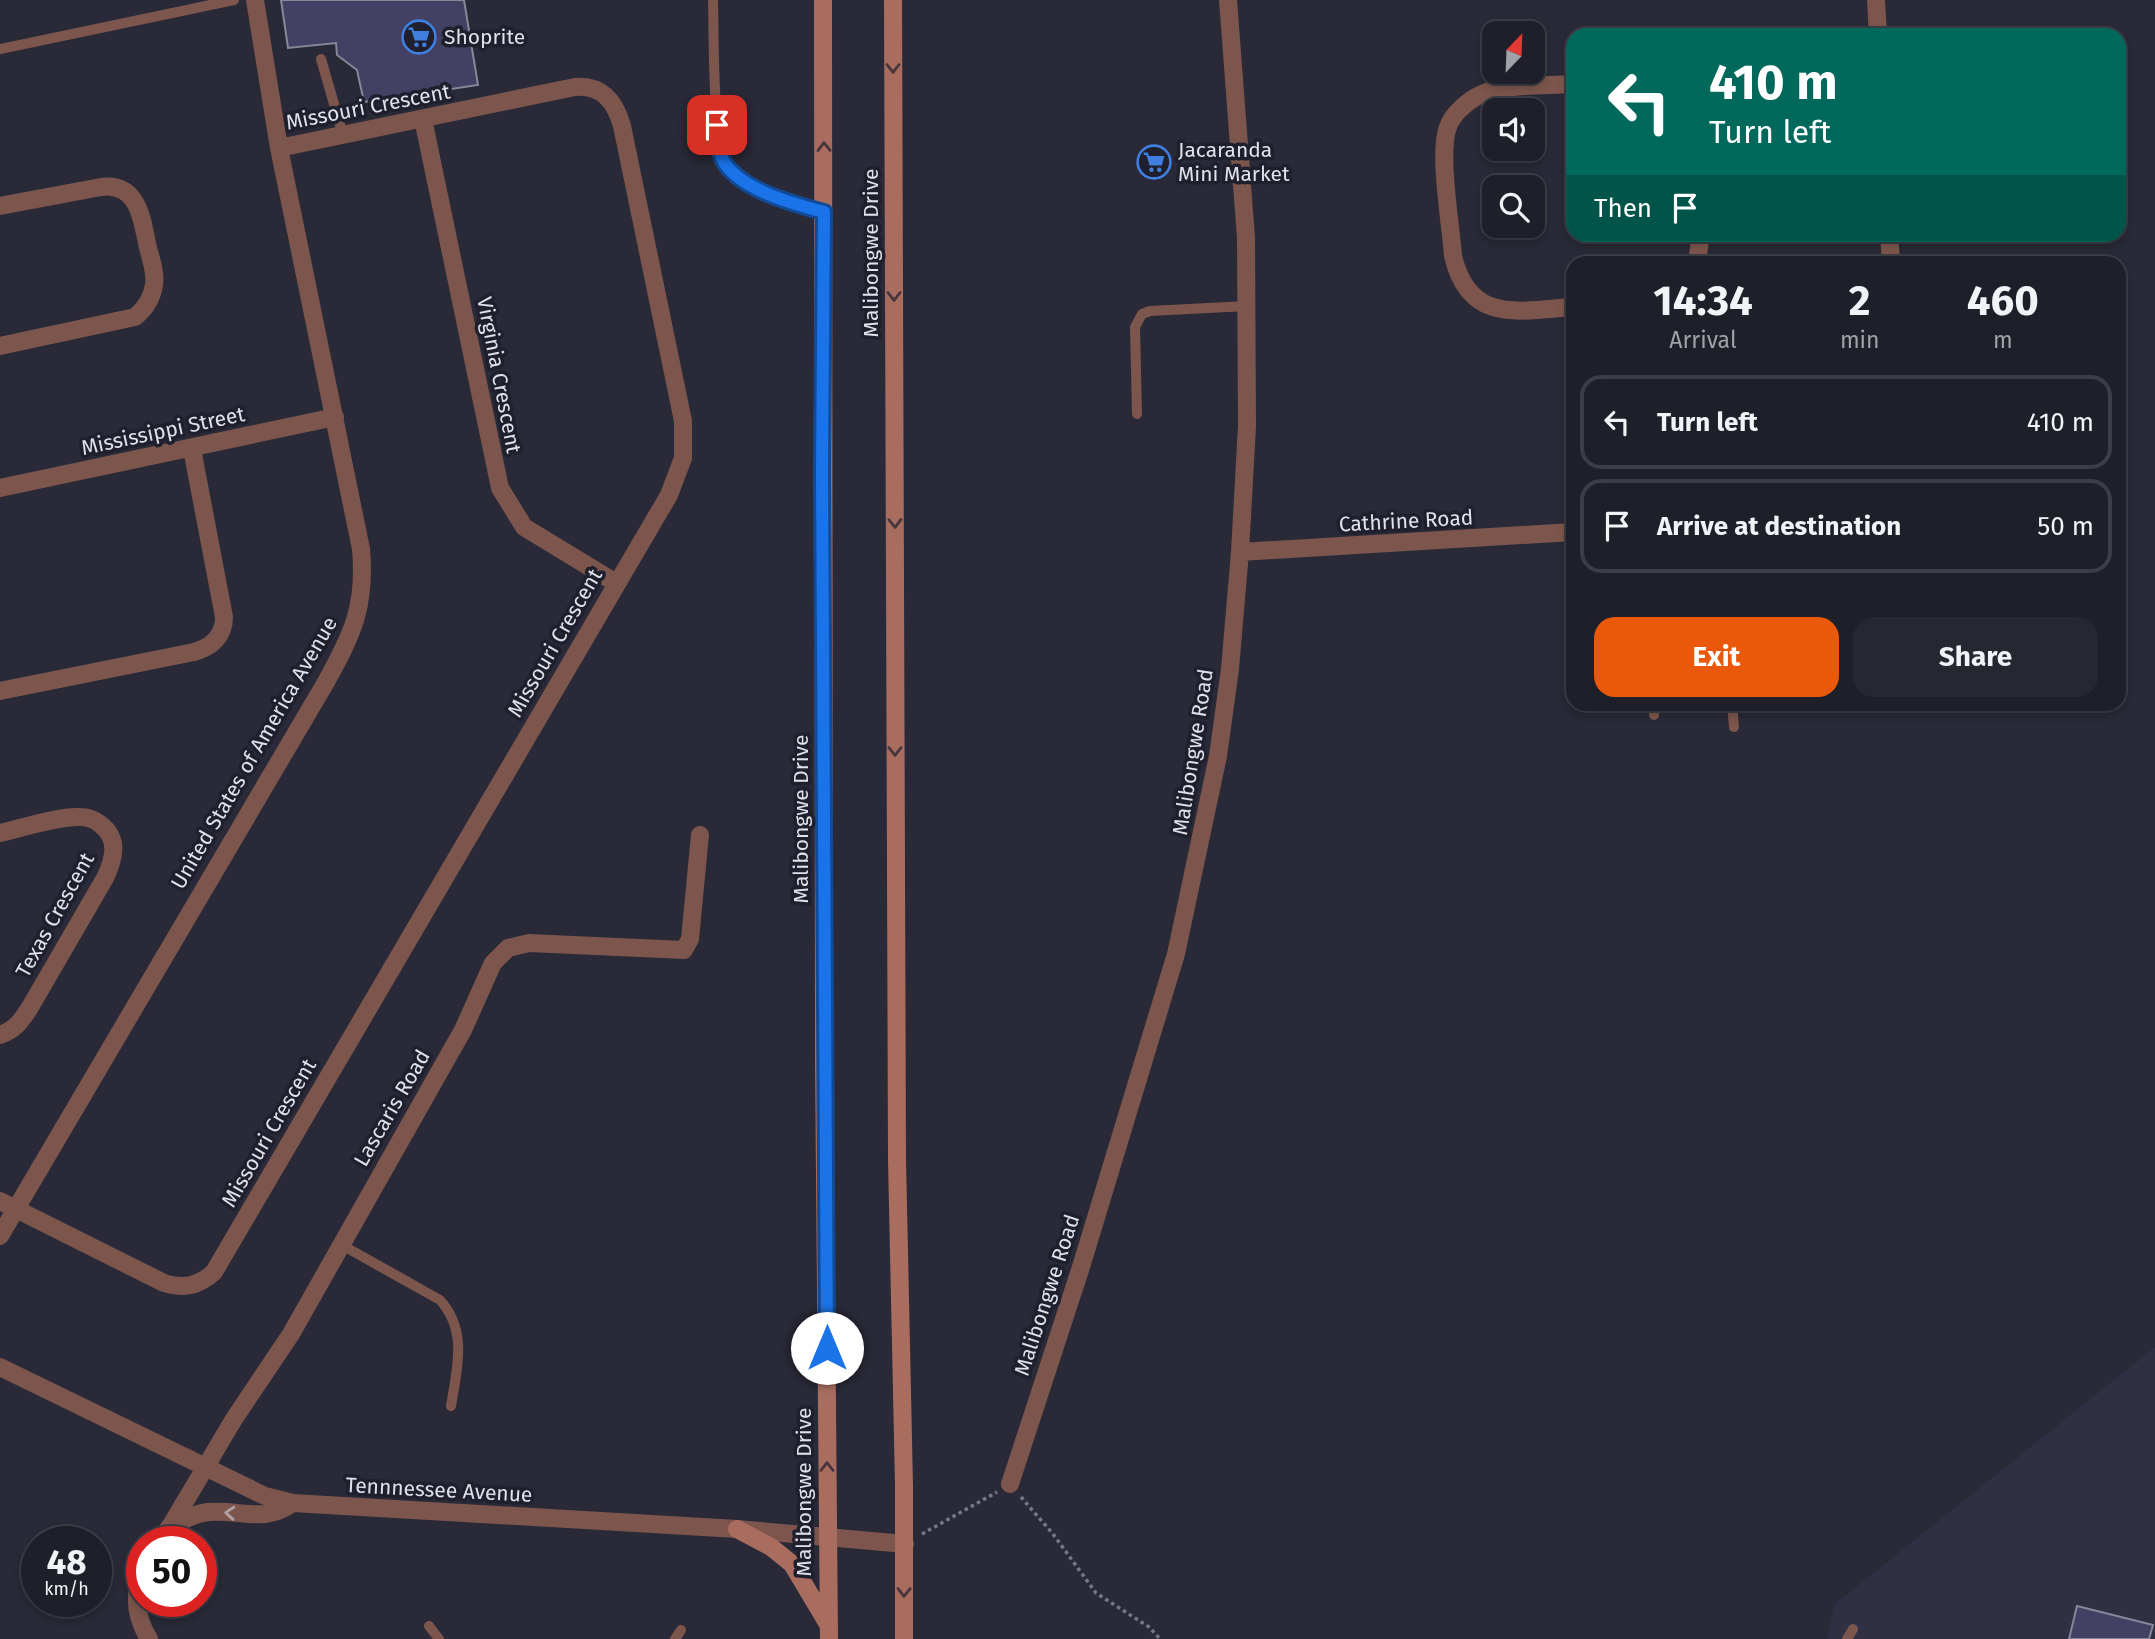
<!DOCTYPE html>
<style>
:root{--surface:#1f1f29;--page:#272731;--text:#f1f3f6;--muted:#a1a2a8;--line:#3c3d46;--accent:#ea580c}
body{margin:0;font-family:"Fira Sans",sans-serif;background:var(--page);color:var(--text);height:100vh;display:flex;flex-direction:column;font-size:26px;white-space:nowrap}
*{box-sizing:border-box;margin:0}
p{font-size:23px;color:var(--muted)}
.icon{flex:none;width:38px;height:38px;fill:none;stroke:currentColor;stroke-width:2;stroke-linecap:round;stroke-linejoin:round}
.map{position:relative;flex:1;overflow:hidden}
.details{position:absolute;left:1566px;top:256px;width:560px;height:455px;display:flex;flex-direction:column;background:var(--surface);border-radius:21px;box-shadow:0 4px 10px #0003,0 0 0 2px var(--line)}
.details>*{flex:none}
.guide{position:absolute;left:1566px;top:28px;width:560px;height:214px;border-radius:21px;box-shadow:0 4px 10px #0003,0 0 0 2px var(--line);background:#00695c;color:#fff;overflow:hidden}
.needle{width:46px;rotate:23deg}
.tools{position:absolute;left:1482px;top:21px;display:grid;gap:14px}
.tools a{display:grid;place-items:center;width:63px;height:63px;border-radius:14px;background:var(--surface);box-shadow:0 4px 10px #0003,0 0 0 2px var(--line);font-size:35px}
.speed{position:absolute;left:21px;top:1526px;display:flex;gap:14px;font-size:35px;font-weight:700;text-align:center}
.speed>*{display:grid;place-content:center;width:91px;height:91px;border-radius:50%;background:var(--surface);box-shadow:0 4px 10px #0003,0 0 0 2px var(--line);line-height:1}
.speed small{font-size:18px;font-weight:400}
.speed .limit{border:10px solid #d22;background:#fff;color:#111}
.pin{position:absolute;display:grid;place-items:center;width:60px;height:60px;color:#fff;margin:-30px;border-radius:14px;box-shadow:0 4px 10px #0006}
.me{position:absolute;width:77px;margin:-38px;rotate:0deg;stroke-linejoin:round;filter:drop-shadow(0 0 5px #0008)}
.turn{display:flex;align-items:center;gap:24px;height:147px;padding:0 28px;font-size:32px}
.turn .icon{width:91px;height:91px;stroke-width:2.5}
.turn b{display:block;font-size:49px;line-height:60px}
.then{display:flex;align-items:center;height:66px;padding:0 28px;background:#0003;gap:14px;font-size:26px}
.eta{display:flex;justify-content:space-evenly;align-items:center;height:119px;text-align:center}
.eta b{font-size:42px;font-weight:700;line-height:49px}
.action{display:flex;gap:14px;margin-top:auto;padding:14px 28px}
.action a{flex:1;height:80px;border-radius:21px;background:var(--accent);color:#fff;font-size:28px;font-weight:700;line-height:80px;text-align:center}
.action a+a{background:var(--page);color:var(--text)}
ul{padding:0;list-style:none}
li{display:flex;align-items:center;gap:21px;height:94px;margin:0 14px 10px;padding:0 14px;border:4px solid var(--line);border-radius:21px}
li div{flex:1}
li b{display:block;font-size:26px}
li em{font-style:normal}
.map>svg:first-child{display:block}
.built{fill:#302f44}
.building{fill:#424163;stroke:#868798;stroke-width:2}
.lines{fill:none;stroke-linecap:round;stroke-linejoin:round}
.path{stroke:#787884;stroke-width:3.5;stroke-dasharray:3.5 3.5;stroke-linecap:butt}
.service{stroke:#7c564d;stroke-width:10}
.minor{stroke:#7c564d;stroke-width:18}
.tertiary{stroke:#7c564d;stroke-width:18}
.secondary{stroke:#a96d60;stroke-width:18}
.oneway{stroke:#48363c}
.oneway2{stroke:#b3a2a3}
.route-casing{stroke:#114b97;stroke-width:18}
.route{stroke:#1a73e8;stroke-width:12}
.labels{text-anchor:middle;stroke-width:7;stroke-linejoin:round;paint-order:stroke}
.poi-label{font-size:21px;fill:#e0e1ea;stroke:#1f1f2d;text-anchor:start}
.street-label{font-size:21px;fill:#e0e1ea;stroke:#1f1f2d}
</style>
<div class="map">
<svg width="2155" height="1639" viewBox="0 0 2155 1639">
<rect width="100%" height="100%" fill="#292937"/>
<path class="built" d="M2155 1347V1639H1827L1835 1604Z"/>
<path class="building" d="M281 0H464L478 85 364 102 357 70 337 55 336 43 288 48Z
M2077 1606 2153 1625 2149 1639H2069Z"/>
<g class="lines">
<path class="path" d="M1021 1497 1053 1534 1096 1593 1149 1627 1160 1639
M922 1534 997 1492"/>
<path class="service" d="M713 0C714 31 712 147 728 166 750 193 792 203 824 212
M0 49 234 0
M321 59 343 135
M1137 414 1135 327 1142 314 1150 311 1247 306
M1654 704V715
M1732 704 1734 727
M340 1244 440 1300C468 1331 457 1369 451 1406
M429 1626 439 1639
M675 1639 681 1630
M1847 1639 1853 1629"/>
<path class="minor" d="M1876 0 1878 35
M1573 84C1546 86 1514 84 1487 92 1472 97 1453 112 1448 127 1438 153 1451 226 1453 256 1469 324 1518 311 1573 307
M423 119 500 488 524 527 616 583
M0 206 101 187C139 182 142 220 148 248 151 259 156 273 154 285 152 298 145 309 135 317L0 346
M1889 234 1891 262
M1697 262 1701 234
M0 488 335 417
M1240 552 1573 532
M0 691 194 652C212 647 224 636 224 617L192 449
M0 833C22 828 58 816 80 817 87 817 95 820 100 824 120 839 114 859 105 878L29 1009C21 1021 15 1030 0 1035
M0 1201 164 1283C184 1289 199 1286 214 1272L669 495 683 458V421L622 126C615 101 602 85 575 87L279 148
M0 1236 326 682C353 633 366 606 361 549L279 148 255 0
M1010 1484 1081 1267 1176 954 1218 756 1230 669 1240 552 1247 426 1246 238 1228 0
M161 1542 234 1419 291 1334 463 1030 493 963 508 948 529 943 684 950 690 939 700 835
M142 1574C133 1597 136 1618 149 1639"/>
<path class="tertiary" d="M0 1367 265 1496 293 1503 737 1529 905 1544
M168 1529C181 1521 193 1514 208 1512 241 1509 263 1524 293 1503"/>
<path class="secondary" d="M823 0 824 1059 829 1639
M893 0 897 1159 904 1486V1639
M737 1529 771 1547 792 1564 829 1626"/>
</g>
<defs><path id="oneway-chevron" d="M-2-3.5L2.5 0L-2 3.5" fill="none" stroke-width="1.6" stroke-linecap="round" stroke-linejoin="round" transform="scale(1.75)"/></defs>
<g class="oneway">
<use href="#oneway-chevron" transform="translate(893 68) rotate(90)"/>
<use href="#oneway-chevron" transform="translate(824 147) rotate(-91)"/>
<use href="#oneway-chevron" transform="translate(894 296) rotate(90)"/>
<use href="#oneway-chevron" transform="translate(895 523) rotate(89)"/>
<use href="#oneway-chevron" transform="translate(895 751) rotate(90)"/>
<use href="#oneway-chevron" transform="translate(827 1467) rotate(-90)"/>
<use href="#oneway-chevron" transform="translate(904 1592) rotate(91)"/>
</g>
<use class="oneway2" href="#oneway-chevron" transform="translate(230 1513) rotate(-176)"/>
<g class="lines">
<defs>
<path id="route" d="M717 125C718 135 718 148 722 158 736 189 794 204 824 212L822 472 827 1348"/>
</defs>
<use href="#route" class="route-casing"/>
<use href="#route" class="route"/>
</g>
<defs>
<symbol id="supermarket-ring" viewBox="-11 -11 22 22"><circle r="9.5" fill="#1f1f2d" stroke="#3f7fe0" stroke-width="1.5"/><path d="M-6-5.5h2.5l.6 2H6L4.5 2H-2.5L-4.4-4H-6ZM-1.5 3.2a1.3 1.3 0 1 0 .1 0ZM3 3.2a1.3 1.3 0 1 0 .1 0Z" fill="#3f7fe0"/></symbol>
</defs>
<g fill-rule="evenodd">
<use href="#supermarket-ring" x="400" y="18" width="38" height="38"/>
<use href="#supermarket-ring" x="1135" y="143" width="38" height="38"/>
</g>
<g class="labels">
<g class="poi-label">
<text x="444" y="44">Shoprite</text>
<text x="1178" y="157">Jacaranda<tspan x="1178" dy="24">Mini Market</tspan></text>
</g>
<g class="street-label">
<text transform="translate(368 107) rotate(-11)" y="7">Missouri Crescent</text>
<text transform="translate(871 253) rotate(-90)" y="7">Malibongwe Drive</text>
<text transform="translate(499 375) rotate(79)" y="7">Virginia Crescent</text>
<text transform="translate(163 431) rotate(-12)" y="7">Mississippi Street</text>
<text transform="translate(1406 521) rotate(-3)" y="7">Cathrine Road</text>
<text transform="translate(555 643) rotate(-60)" y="7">Missouri Crescent</text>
<text transform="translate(1193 752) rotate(-81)" y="7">Malibongwe Road</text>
<text transform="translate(254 753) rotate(-60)" y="7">United States of America Avenue</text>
<text transform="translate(801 819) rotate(-90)" y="7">Malibongwe Drive</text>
<text transform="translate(55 915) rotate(-61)" y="7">Texas Crescent</text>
<text transform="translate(392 1108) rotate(-60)" y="7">Lascaris Road</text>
<text transform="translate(269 1133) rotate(-60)" y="7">Missouri Crescent</text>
<text transform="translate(1047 1295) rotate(-72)" y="7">Malibongwe Road</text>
<text transform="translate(439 1490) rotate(3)" y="7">Tennnessee Avenue</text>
<text transform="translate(804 1492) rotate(-90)" y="7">Malibongwe Drive</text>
</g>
</g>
</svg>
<div class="tools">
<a><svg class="needle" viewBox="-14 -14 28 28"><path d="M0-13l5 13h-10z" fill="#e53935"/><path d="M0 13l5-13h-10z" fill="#a1a2a8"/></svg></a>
<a><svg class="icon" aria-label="sound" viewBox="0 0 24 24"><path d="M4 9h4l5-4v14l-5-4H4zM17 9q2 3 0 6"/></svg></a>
<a><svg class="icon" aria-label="search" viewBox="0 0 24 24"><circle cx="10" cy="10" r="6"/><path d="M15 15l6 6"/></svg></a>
</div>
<div class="speed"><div>48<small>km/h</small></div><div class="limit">50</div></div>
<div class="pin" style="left:717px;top:125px;background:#d93025"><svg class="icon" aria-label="arrive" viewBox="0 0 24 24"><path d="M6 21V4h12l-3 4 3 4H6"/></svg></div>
<svg class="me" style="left:827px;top:1348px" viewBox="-20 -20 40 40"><circle r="19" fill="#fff"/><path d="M0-13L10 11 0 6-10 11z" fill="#1a73e8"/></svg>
<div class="guide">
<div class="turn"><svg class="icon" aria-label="left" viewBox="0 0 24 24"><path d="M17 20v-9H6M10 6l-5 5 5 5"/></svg><div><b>410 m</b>Turn left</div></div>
<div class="then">Then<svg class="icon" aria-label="arrive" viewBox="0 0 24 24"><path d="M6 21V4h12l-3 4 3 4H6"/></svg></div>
</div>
<section class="details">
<div class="eta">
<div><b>14:34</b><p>Arrival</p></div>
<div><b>2</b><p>min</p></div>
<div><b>460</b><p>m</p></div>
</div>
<ul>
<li><svg class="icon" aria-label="left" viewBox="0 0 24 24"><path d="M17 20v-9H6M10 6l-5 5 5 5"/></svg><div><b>Turn left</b></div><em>410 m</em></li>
<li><svg class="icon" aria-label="arrive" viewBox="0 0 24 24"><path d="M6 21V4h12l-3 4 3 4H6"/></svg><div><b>Arrive at destination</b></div><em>50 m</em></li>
</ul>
<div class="action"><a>Exit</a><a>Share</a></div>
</section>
</div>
